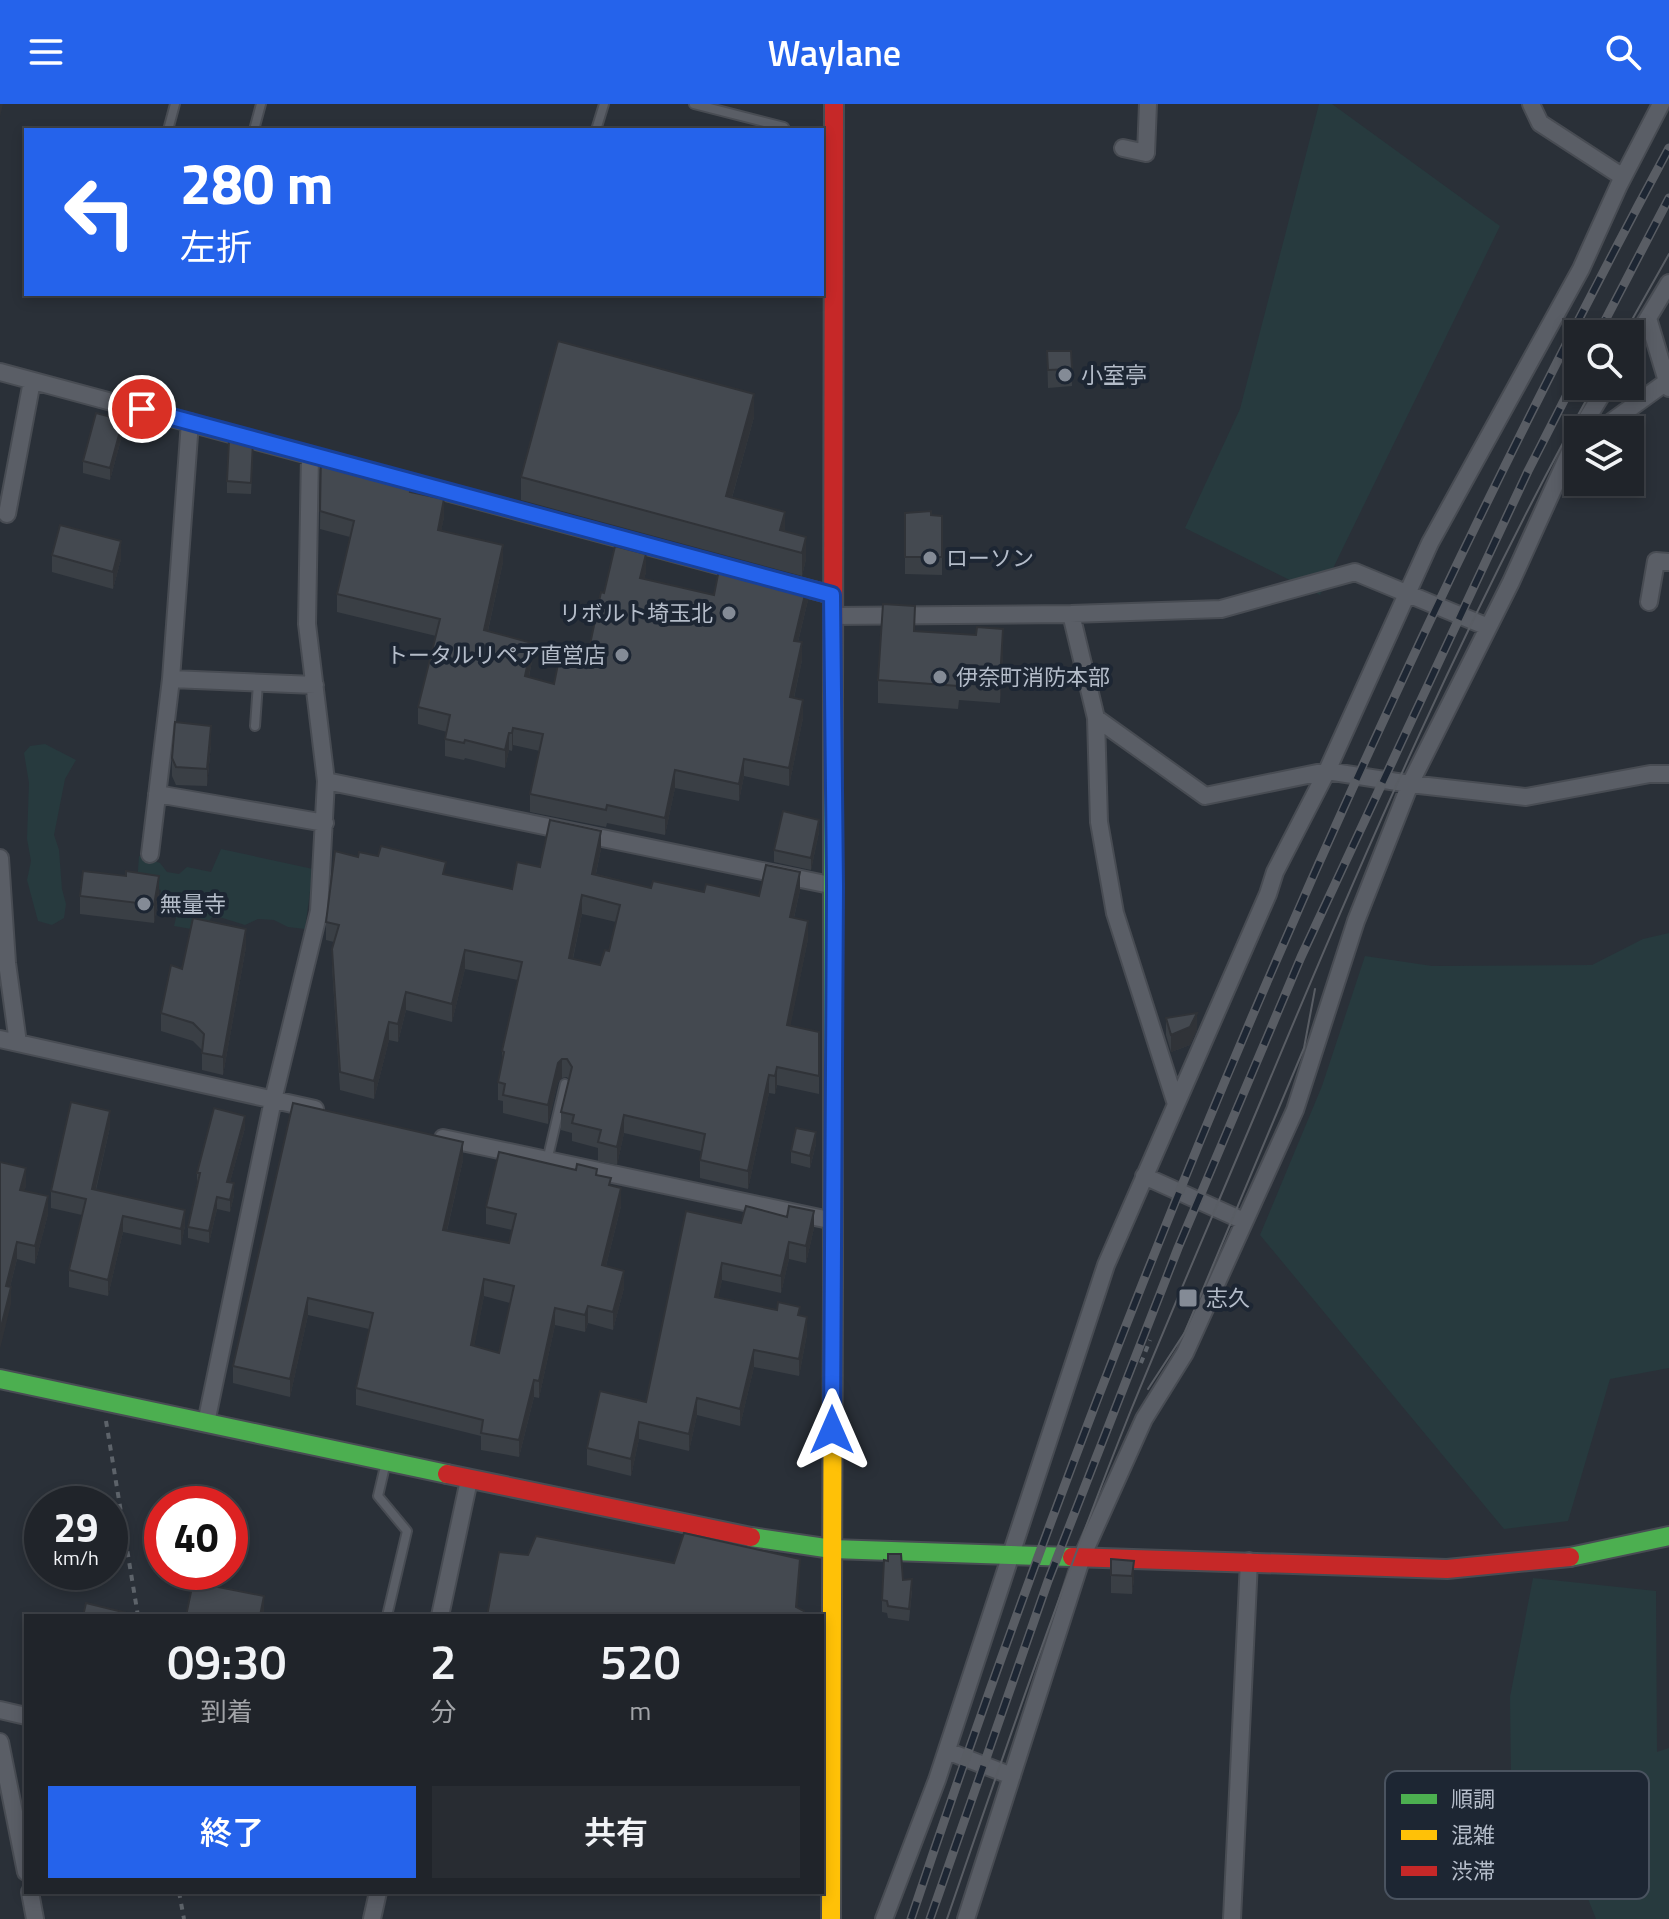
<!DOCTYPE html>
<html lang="ja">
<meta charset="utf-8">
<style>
:root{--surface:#20242a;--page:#282c32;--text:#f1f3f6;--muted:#a2a4a8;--line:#3d4147;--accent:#2563eb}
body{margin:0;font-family:"Titillium Web","Noto Sans JP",sans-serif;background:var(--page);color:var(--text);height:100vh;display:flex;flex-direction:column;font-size:30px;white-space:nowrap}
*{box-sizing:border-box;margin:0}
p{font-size:26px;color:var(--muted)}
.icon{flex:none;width:44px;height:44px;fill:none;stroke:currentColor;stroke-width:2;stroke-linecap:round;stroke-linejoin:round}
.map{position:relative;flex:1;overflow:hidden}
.panel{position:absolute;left:24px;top:1510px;width:800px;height:280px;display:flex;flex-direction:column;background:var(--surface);border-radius:0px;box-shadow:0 4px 12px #0003,0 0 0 2px var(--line)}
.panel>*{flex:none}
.hud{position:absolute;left:24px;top:24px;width:800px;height:168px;border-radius:0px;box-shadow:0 4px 12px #0003,0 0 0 2px var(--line);background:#2563eb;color:#fff;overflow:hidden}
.tools{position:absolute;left:1564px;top:216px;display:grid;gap:16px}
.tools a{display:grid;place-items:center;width:80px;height:80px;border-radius:0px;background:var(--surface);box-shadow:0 4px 12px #0003,0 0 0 2px var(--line);font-size:40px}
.speed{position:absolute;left:24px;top:1382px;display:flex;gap:16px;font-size:40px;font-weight:700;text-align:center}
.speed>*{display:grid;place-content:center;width:104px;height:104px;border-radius:50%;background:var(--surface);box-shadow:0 4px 12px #0003,0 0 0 2px var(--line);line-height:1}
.speed small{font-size:20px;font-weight:400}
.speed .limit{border:12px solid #d22;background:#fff;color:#111}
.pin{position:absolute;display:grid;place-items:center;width:68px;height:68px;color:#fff;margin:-34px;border:4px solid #fff;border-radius:50%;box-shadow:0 2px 8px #0007}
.me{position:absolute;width:88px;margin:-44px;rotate:0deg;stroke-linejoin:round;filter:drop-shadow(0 0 6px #0008)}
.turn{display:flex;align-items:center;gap:28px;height:168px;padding:0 24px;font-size:36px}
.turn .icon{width:104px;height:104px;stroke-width:2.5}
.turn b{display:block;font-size:56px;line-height:68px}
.eta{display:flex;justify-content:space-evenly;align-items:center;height:136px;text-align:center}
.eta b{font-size:48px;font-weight:600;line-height:56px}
.cta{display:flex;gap:16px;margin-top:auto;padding:16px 24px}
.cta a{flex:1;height:92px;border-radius:0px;background:var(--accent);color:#fff;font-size:32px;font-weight:600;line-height:92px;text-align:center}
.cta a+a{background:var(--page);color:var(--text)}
header{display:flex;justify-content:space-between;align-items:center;height:104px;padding:0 24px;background:var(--accent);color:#fff;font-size:36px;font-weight:600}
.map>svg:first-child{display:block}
.green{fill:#273a3e}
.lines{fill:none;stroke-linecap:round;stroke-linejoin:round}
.lane-casing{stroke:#484c53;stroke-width:12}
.street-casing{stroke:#484c53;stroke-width:20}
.fast-casing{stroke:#484c53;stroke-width:22}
.slow-casing{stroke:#484c53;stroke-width:22}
.jam-casing{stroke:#484c53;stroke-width:22}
.path{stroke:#5d636a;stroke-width:4;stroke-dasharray:6 6;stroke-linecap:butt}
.lane{stroke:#5a5e66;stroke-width:8}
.street{stroke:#5a5e66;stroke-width:16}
.fast{stroke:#4caf50;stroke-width:18}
.slow{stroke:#ffc107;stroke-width:18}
.jam{stroke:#c62828;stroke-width:18}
.tram{stroke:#595d64;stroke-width:2}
.rail-casing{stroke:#595d64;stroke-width:9}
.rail{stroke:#1d2633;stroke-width:6;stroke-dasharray:18;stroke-linecap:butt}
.wall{fill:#3a3f45;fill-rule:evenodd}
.shaded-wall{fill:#303338}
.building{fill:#444950;stroke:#303338;stroke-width:2;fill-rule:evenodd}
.route-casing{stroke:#184099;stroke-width:20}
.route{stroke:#2563eb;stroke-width:14}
.poi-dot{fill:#848b96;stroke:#1d2633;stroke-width:3}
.labels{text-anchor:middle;stroke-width:8;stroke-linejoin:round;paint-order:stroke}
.poi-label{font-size:22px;fill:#b4bcc9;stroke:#1d2633;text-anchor:start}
.key{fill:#1d2633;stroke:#4a5360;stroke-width:2}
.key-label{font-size:22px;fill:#b4bcc9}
</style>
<header><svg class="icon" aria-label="menu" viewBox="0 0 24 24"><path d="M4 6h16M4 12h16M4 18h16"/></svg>Waylane<svg class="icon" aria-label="search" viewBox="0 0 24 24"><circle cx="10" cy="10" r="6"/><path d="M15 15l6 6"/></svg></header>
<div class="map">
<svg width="1669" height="1815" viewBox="0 0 1669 1815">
<rect width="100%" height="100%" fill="#2a3038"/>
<path class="green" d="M1319 0H1332L1500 122 1320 491 1185 424 1240 305Z
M45 640 76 656 65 675 54 731 59 746 62 785 66 800 64 814 52 821 38 817 27 776 31 757 27 735 29 679 24 649 30 642Z
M221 745 313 765 305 825 288 823 274 816 258 815 245 821 213 811 203 827 174 822 177 810 159 802 161 786 137 780 139 752 160 759 167 768 179 770 187 763 211 768Z
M1669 829V1264L1610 1275 1568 1417 1504 1425 1260 1131 1322 982 1365 852 1432 862 1592 861 1643 835Z
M1533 1474 1656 1487 1657 1648 1669 1644V1815H1596L1575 1762 1512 1750 1510 1593Z"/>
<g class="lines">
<defs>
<path id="lane" d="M694 0 784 23 785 26
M168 26 175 0
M254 26 261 0
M596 26 604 0
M255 622 258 579
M547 1057 565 980
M386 1358 378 1392 407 1427 387 1512"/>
<path id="street" d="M1531 0 1540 19 1623 73
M1123 44 1146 49 1148 0
M1648 214 1669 284
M1630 244 1669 179
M0 268 740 467
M1580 326 1607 282
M1600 326 1669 276
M7 410 32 277
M790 480 832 491
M1649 498 1656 457 1669 458
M1071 510 1096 614 1205 692 1327 667 1410 680 1526 693 1650 670H1669
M832 512 1071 510 1221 505 1355 468 1488 523
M171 575 315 581
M1096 614 1099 718 1115 809 1176 1000
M326 677 835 782
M157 690 325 719
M150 750 171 575 190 318
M0 754 7 859 18 939
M0 935 315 1005
M443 1034 834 1117
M1144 1072 1244 1117
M206 1319 273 996 319 807 326 677 307 520 310 351
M440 1512 469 1376
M0 1606 26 1612
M0 1638 26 1768
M947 1647 1012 1672
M30 1788 35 1815
M372 1815 378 1788
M884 1815 937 1676 1106 1161 1268 790 1275 768 1327 667 1430 439 1581 165 1619 81 1661 0
M966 1815 1082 1453 1144 1315 1185 1249 1295 1006 1356 817 1410 680 1511 478 1578 330
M1232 1815 1249 1457"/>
<path id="fast" d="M833 595V1181
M0 1275 447 1370
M751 1433 832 1445 1072 1453
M1570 1453 1669 1432"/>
<path id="slow" d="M831 1815 833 1181"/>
<path id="jam" d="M833 595 834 0
M447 1370 751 1433
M1072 1453 1447 1465 1570 1453"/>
</defs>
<use href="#lane" class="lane-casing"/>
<use href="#street" class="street-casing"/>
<use href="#fast" class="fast-casing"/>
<use href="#slow" class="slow-casing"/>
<use href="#jam" class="jam-casing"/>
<path class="path" d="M1141 1259 1150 1236
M106 1317 138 1512
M179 1788 184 1815"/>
<use href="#lane" class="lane"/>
<use href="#street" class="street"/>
<use href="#fast" class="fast"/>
<use href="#slow" class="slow"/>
<use href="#jam" class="jam"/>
<path class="tram" d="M1624 230 1669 150
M1148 1285 1185 1228 1304 944 1315 885
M947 1815C1005 1646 1063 1477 1129 1311 1173 1203 1220 1095 1265 987 1364 749 1469 507 1594 282"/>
<defs>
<path id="rail" d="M1598 230 1669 94
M911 1815C1114 1207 1365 608 1669 44
M930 1815 1048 1477 1178 1144 1301 853 1528 367 1578 269"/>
</defs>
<use href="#rail" class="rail-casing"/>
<use href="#rail" class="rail"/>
</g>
<path class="wall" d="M1047 247H1071L1072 282 1048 284Z
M754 313 732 394 785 427 806 433V455L802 472 521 396V373Z
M123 328 110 376 83 369V357Z
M253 349 251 390 227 389V377Z
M321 349 353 369 411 388 444 413 441 427 503 458 488 527 532 557 529 573 554 580 574 553 588 550 604 489 646 468 644 475 714 491 808 496 798 538 802 556 794 594 803 614 789 682 744 672 739 697 675 684 665 731 607 719 606 723 530 708V690L540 647 513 641 512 647 509 646 505 664 465 654 464 656 445 652V635L447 628 418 620V603L436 532 337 508V490L350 433 320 425Z
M905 409 942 412V471L905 470Z
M52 451 121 455 113 485 52 468Z
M915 527 1003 548 1000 599 959 596 958 605 878 599V576Z
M211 640 207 682 176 681 172 672V654Z
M819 728 811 766 774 758V746Z
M601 745 596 770 651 784 759 792 800 786 794 814 808 835 790 922 819 928V990L777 981 775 990 769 989 748 1085 700 1074V1056L701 1047 624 1029 617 1061 598 1057V1044L572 1037V1029L561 1026V1008L569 976 567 973 562 974 558 978 548 1020 503 1009V997L498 996V978L502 959V947L518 876 465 865 452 918 406 906 398 938 389 936 374 995 340 986 332 863V845L334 838 326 836V818L358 753 378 752 446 771 512 785 540 763ZM582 810 616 818 609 847 600 861 573 855Z
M159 789 154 819 80 810V792Z
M246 843 223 971 202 966V946L193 937 161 927V909L182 865Z
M1166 914 1197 926 1190 941 1171 948 1166 931Z
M110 1023 96 1086 185 1122 181 1141 123 1128 108 1192 69 1183V1166L82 1111 51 1104V1087Z
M245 1024 230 1078 234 1091 230 1108 217 1105 209 1139 188 1134V1123L197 1080V1069Z
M816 1040 810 1064 791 1059V1047Z
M463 1056 447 1127 509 1139 512 1126 486 1120V1103L597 1071 611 1082 621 1102 606 1162 624 1184 613 1226 588 1219 585 1228 555 1221 539 1294 534 1293 519 1353 481 1346V1332L356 1301V1284L369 1225 308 1211 290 1293 233 1279V1262ZM484 1192 510 1199 499 1249 474 1242Z
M0 1058 26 1082 24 1087 48 1110 35 1160 17 1155 10 1183 11 1200Z
M787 1113 814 1124 806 1159 789 1155 781 1189 722 1176 718 1194 800 1211 807 1230 799 1272 754 1263 740 1322 697 1311 689 1347 639 1335 631 1372 587 1361V1344L646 1298 741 1119Z
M1111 1455 1134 1475 1132 1490 1111 1489Z
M903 1476 912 1487 909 1517 888 1514 887 1509 882 1508V1496Z"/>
<path class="shaded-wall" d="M0 0H3L0 13Z
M754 290V313L726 415V392Z
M123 316V328L110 376V364Z
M444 395V413L438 443V426Z
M785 408V431L780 426Z
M806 433V455L802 472V449Z
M121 437V455L113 485V468Z
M503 441V458L484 544V526Z
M646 450V468L640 492V474Z
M808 478V496L794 554V537Z
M1003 525V548L1000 599V576Z
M802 538V556L790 611V593Z
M532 539V557L525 590V572Z
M803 596V614L789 682V664Z
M211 622V640L207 682V665Z
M513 624V641L512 647V629Z
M509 629V646L505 664V646Z
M744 655V672L739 697V680Z
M675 666V684L665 731V714Z
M819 716V728L811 766V754Z
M601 727V745L592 788V770Z
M800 768V786L790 831V813Z
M159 772V789L154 819V801Z
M582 791V810L569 872V854Z
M808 817V835L787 939V921Z
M246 825V843L223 971V953Z
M465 846V865L452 918V900Z
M406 888V906L398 938V920Z
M1197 909V926L1190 941 1171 948V931Z
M389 918V936L374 995V977Z
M562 955V974L558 978 548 1020V1001L558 959Z
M777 963V981L775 990V972Z
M769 971V989L748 1085V1067Z
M110 1007V1023L92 1101V1085Z
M624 1011V1029L617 1061V1043Z
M245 1012V1024L227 1089V1078Z
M816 1028V1040L810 1064V1052Z
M463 1038V1056L443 1143V1126Z
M26 1064V1082L20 1103V1086Z
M234 1079V1091L230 1108V1096Z
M621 1084V1102L602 1178V1161Z
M48 1092V1110L35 1160V1142Z
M217 1093V1105L209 1139V1127Z
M185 1106V1122L181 1141V1125Z
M814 1107V1124L806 1159V1142Z
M123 1112V1128L108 1192V1176Z
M17 1138V1155L6 1199V1182Z
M789 1138V1155L781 1189V1172Z
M722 1159V1176L715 1210V1193Z
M624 1167V1184L613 1226V1208Z
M484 1175V1192L471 1259V1241Z
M11 1183V1200L0 1245V1227Z
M308 1194V1211L290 1293V1275Z
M588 1202V1219L585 1228V1211Z
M555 1204V1221L539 1294V1277Z
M807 1213V1230L799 1272V1255Z
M754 1246V1263L740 1322V1305Z
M534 1276V1293L519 1353V1336Z
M697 1294V1311L689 1347V1330Z
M639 1318V1335L631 1372V1355Z
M800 1455V1472L797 1512 796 1503Z
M1134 1457V1475L1132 1490V1472Z
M264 1492V1509L263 1512H260Z"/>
<path class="building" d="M558 237 754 290 726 392 785 408 780 426 806 433 802 449 521 373Z
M1047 247H1071L1072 265 1048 266Z
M96 309 123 316 110 364 83 357Z
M229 336 253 337 251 379 227 377Z
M321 349 353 357 351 368 411 382 410 388 444 395 438 426 503 441 484 526 532 539 525 572 554 580 560 550 574 553 575 547 588 550 601 488 604 489 615 442 646 450 640 474 714 491 721 455 808 478 794 537 802 538 790 593 803 596 789 664 744 655 739 680 675 666 665 714 607 701 606 706 530 690 543 630 513 624 512 629H509L505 646 465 636 464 639 445 635 450 611 418 603 440 515 337 490 354 417 320 407Z
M931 407V411L942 412V453H905V409Z
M60 421 121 437 113 468 52 451Z
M883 500 915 502 914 527 976 531 977 523 1003 525 1000 576 959 573 958 582 878 576Z
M175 618 211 622 207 665 176 663 172 654Z
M783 707 819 716 811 754 774 746Z
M550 716 601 727 592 770 651 784 653 777 704 788 706 780 759 792 766 761 800 768 790 813 808 817 787 921 819 928V972L777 963 775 972 769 971 748 1067 700 1056 705 1030 624 1011 617 1043 598 1038 601 1026 572 1019 574 1011 561 1008 572 963 567 955H562L558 959 548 1001 503 991 505 980 498 978 504 948 502 947 522 858 465 846 452 900 406 888 398 920 389 918 374 977 340 968 332 845 339 821 326 818 335 747 358 753 359 748 378 752 381 742 446 758 443 770 512 785 517 758 540 763ZM582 791 620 801 609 847 605 846 600 861 569 854Z
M83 767 126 772V767L159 772 154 801 80 792Z
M193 814 246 825 223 953 202 949 204 930 193 919 161 909 171 861 182 865Z
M1197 909 1190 923 1171 931 1166 914Z
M71 998 110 1007 92 1085 185 1106 181 1125 123 1112 108 1176 69 1166 86 1095 51 1087Z
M293 999 463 1038 443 1126 509 1139 516 1110 486 1103 499 1048 576 1066 577 1060 597 1065 596 1071 611 1074 609 1081 621 1084 602 1161 624 1167 613 1208 588 1202 585 1211 555 1204 539 1277 534 1276 519 1336 481 1329 483 1316 356 1284 373 1209 308 1194 290 1275 233 1262ZM484 1175 514 1182 499 1249 471 1241Z
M214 1004 245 1012 227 1078 234 1079 230 1096 217 1093 209 1127 188 1123 200 1069H197Z
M796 1024 816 1028 810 1052 791 1047Z
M0 1058 26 1064 20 1086 48 1092 35 1142 17 1138 6 1182 11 1183 0 1227Z
M746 1102 787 1113 789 1102 814 1107 806 1142 789 1138 781 1172 722 1159 715 1193 777 1206 778 1198 800 1203 798 1211 807 1213 799 1255 754 1246 740 1305 697 1294 689 1330 639 1318 631 1355 587 1344 600 1287 646 1298 686 1107 741 1119Z
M684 1429 800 1455 796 1503 804 1507V1512H487L499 1448 528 1451 536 1432 674 1459Z
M888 1450H901L903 1476 912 1475 909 1505 888 1502 887 1497 882 1496 884 1456 888 1457Z
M1111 1455 1134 1457 1132 1472 1111 1471Z
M193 1478 264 1492 260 1512H186Z
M86 1499 135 1511V1512H83Z"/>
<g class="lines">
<defs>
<path id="route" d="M142 305 832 491 835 782 832 1326"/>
</defs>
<use href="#route" class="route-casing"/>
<use href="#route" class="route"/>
</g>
<g class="poi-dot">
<circle cx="1065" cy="271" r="8"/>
<circle cx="930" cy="454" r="8"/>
<circle cx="729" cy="509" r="8"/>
<circle cx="622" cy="551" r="8"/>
<circle cx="940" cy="573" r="8"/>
<circle cx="144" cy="800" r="8"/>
<rect x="1178" y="1184" width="20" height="20" rx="4"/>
</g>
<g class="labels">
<g class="poi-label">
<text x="1081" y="279">小室亭</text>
<text x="946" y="462">ローソン</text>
<text x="713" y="517" text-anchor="end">リボルト埼玉北</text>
<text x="606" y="559" text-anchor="end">トータルリペア直営店</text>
<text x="956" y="581">伊奈町消防本部</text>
<text x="160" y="808">無量寺</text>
<text x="1206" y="1202">志久</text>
</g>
</g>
<rect x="1385" y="1667" width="264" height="128" rx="12" class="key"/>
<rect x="1401" y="1690" width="36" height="10" fill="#4caf50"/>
<rect x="1401" y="1726" width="36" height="10" fill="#ffc107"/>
<rect x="1401" y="1762" width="36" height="10" fill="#c62828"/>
<g class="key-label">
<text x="1451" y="1703">順調</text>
<text x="1451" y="1739">混雑</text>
<text x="1451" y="1775">渋滞</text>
</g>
</svg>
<div class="tools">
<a><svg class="icon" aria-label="search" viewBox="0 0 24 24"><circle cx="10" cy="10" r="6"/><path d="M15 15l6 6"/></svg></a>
<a><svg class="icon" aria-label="layers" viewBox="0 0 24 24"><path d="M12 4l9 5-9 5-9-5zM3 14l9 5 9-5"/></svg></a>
</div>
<div class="speed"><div>29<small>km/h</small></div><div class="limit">40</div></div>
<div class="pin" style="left:142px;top:305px;background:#d93025"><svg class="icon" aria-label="arrive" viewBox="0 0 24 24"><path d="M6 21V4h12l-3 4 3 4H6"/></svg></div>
<svg class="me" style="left:832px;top:1326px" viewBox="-20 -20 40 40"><path d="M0-17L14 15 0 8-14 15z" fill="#2563eb" stroke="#fff" stroke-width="4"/></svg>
<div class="hud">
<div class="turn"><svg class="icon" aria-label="left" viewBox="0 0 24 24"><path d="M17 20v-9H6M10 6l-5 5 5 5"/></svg><div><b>280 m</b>左折</div></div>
</div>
<section class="panel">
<div class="eta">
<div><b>09:30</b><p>到着</p></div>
<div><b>2</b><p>分</p></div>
<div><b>520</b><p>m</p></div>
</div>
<div class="cta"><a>終了</a><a>共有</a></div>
</section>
</div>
